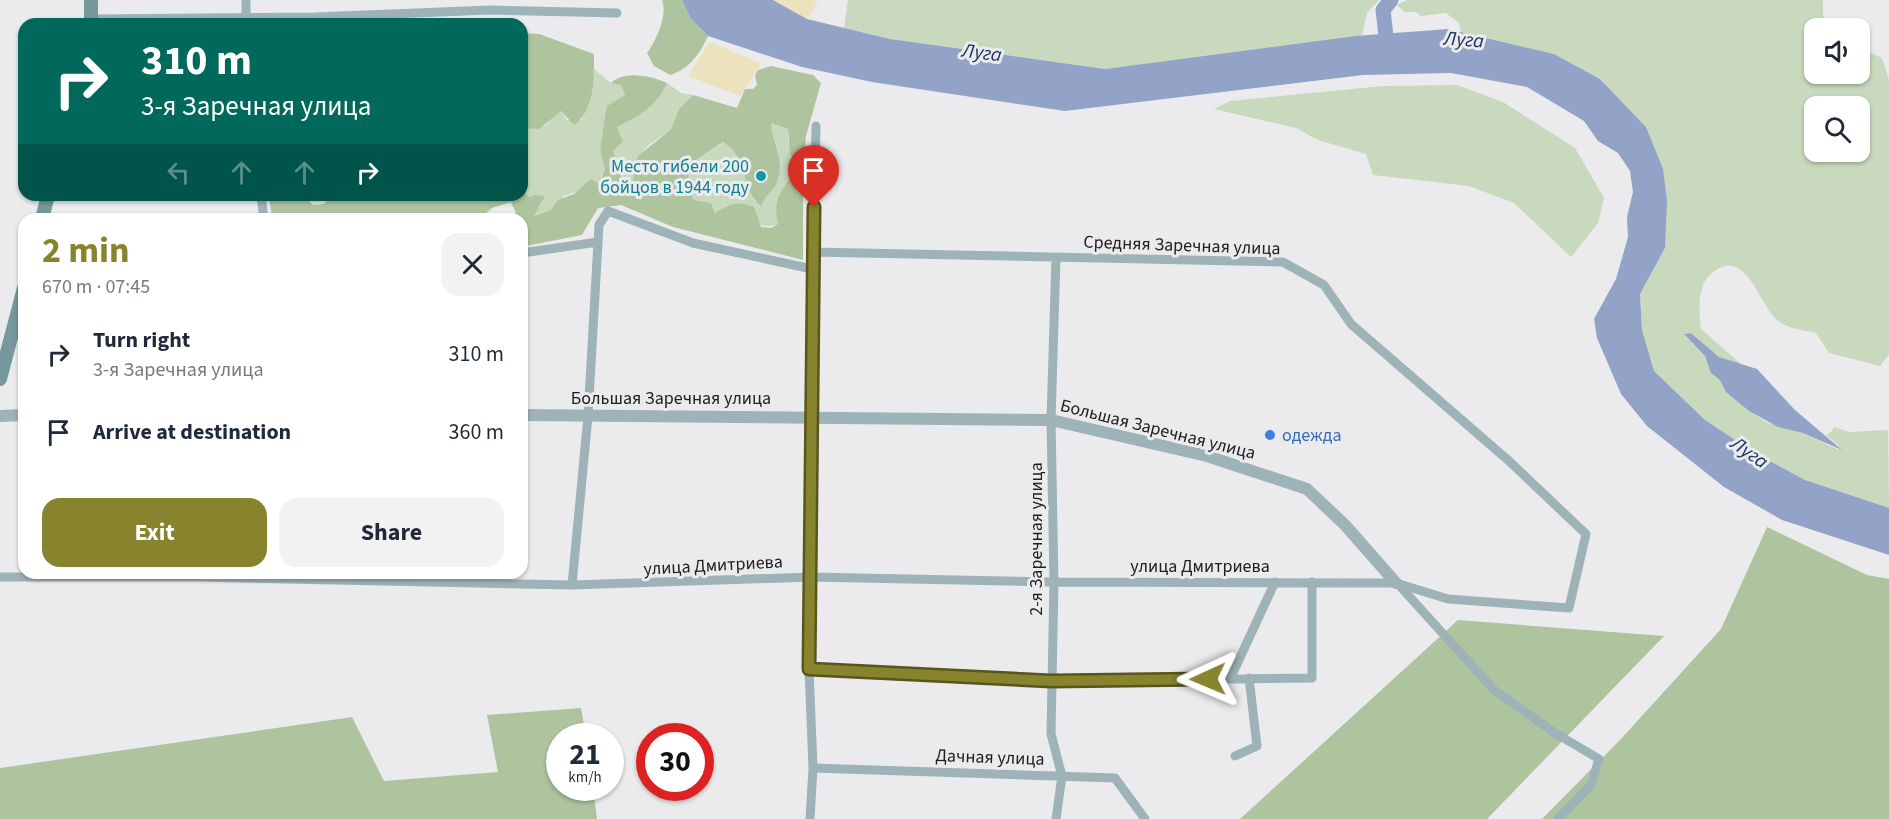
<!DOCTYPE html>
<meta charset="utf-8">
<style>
:root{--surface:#fff;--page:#f2f2f3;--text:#1f2937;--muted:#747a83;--accent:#87842d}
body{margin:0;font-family:"Source Sans 3",sans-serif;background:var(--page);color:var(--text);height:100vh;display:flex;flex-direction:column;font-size:22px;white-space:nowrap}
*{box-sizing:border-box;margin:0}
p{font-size:20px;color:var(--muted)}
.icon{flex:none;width:33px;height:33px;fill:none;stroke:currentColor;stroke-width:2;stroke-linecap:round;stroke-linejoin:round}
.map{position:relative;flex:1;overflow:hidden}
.details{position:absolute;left:18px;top:213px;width:510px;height:366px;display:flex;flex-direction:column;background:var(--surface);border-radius:18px;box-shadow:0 2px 4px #0004}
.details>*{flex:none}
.guide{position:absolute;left:18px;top:18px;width:510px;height:183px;border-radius:18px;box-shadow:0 2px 4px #0004;background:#00695c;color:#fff;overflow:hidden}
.fabs{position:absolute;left:1804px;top:18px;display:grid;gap:12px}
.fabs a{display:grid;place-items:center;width:66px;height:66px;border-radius:12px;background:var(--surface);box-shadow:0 2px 4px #0004;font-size:30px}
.speed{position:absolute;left:546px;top:723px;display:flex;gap:12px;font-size:30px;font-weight:700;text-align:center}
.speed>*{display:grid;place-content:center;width:78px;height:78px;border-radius:50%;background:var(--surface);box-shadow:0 2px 4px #0004;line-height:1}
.speed small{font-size:15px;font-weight:400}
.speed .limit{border:9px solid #d22;background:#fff;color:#111}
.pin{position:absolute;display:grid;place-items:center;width:51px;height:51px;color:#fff;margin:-62px -26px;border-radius:50% 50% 50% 0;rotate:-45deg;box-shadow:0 0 6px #0007}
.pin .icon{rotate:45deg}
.me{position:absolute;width:66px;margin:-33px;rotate:269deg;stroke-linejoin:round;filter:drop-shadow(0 0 4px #0008)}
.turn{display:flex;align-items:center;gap:21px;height:126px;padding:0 24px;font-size:27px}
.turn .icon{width:78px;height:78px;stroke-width:2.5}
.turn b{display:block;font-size:42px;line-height:51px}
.lanes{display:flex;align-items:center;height:57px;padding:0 24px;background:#0003;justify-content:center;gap:30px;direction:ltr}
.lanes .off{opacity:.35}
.round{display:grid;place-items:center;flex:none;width:63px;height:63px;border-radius:18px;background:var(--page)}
.summary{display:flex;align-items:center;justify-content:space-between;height:102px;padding:0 24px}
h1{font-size:36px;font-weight:700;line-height:45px;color:var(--accent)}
.button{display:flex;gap:12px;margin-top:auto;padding:12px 24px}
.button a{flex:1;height:69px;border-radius:18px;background:var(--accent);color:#fff;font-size:24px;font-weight:700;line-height:69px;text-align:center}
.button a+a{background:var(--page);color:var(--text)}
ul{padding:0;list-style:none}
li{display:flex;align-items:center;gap:18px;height:78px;padding:0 24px}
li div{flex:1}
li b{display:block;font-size:22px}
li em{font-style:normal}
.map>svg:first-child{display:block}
.green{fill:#c8d9bd;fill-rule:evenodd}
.forest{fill:#aec49f}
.sand{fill:#ece2bd}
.water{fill:#92a3c7}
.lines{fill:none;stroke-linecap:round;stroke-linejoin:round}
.river{stroke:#92a3c7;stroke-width:15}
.minor{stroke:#9db3b7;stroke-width:9}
.tertiary{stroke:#9db3b7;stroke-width:12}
.secondary{stroke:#76989d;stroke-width:14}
.route-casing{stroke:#58561d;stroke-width:15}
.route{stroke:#87842d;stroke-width:10}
.culture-dot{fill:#0f9aa8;stroke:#ebebed;stroke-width:2}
.shop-dot{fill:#3f7fe0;stroke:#ebebed;stroke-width:2}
.labels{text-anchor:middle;stroke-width:6;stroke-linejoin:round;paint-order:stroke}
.culture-label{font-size:18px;fill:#0d838f;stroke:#ebebed;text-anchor:end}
.street-label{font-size:18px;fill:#202021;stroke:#ebebed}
.shop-label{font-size:18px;fill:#366cbe;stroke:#ebebed;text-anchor:start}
.water-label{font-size:20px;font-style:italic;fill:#1f3361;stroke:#ebebed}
</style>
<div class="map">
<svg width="1889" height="819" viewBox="0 0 1889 819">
<rect width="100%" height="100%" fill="#ebebed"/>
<path class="green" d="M848 0H1379L1367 13 1362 35 1106 69 890 39 844 28Z
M1407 0H1823V14L1829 28H1815V74H1860V48L1882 58 1889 80V354L1880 366 1829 353 1816 333C1803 330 1787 329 1777 320 1759 305 1747 247 1713 272 1696 285 1699 311 1701 329L1742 365 1719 357 1691 333 1684 334 1705 356 1713 375 1720 380 1749 411 1768 423 1803 433 1839 450V446L1826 435 1832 431 1834 427 1849 432 1888 430 1889 508 1805 480 1755 453 1705 420 1654 371 1642 330 1640 294 1665 248 1646 127 1600 79 1554 54 1461 32 1459 23 1446 13 1421 16 1416 12H1405L1397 5ZM1815 106H1860V152H1815Z
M594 69 611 83 621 85 625 95 608 106 605 115 600 150 605 170 599 184 564 196 551 210 533 216 543 201 534 195 530 197 525 194 522 162 526 158 522 152V128L546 125 552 116 561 111 567 120H581L589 105Z
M667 83 681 93 693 95 679 109 671 129 646 147 634 167 633 183 626 191 613 151 623 142 617 127C639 116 657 107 667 83Z
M1457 85 1503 102 1575 148 1604 198 1598 223 1571 257 1514 203 1469 186 1373 175 1366 154 1318 140 1296 128 1214 109 1230 101 1383 86Z
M770 122 788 129V142L797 161 804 163 803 175 791 177C778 194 773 203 778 224 760 232 743 215 727 206L715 214 710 203 694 200 688 187 689 165 724 142 731 146 736 154 754 201 763 200C792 166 777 159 770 122Z"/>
<path class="forest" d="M662 0H682L691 19 708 36C700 54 689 69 670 75L654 66 647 53C656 41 668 15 662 0Z
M522 33 539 34 594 54C594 78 595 110 574 125L561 111 539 129 522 128Z
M771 66 813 75 821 83 806 136 804 163 797 161 790 154 788 129 771 123C772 143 786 160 777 182 774 191 764 196 761 206 741 192 748 155 723 142L689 165 688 187 694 200 711 203 715 213C730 204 737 200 754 207L761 227 771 228 778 224C773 203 778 194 791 177L803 175V260L673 227 621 205 598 208 582 235 526 246 522 241V219H509L516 213 511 202 492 208 479 219H272L269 195H304L313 205 324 204 332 195H522V182L525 194 530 197 534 195 545 196 534 216 551 210 558 200 574 194 591 179 599 184 605 170 600 150 605 115 607 106 625 95 621 85 611 83C625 70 651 76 667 83 657 107 639 116 617 127L623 142 613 151 626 191 633 183 634 167 638 156 671 129 679 109 693 95 737 108 745 89H753L757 85 755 75 758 70Z
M1767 527 1867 575 1889 579V819H1542L1620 740 1721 629Z
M1458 620 1664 636 1487 819H1240Z
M581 708 586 736H560V788H593L597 819H0V768L352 717 384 781 498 772 487 715Z"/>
<path class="sand" d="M773 0H814L818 2 807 19Z
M709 42 761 63 740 96 688 76Z"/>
<path class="water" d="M682 0H773L807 19 890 39 1105 69 1355 36 1448 29 1554 54 1600 79 1646 127 1663 169 1667 201 1665 248 1640 294 1642 330 1654 371 1705 420 1755 453 1805 480 1889 508V555L1782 520 1724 487 1647 426 1621 394 1597 338 1594 319 1616 279 1628 237 1627 217 1633 192 1630 171 1618 153 1598 141 1584 121 1527 87 1451 73 1363 75 1065 111 872 82 802 67 708 36 691 19Z
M1691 333 1719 357 1757 369 1795 410 1842 450 1803 433 1778 427 1749 411 1726 392 1720 380 1711 373 1705 356 1684 334Z"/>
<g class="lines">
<path class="river" d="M1388 54 1383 10 1391 0"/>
<path class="minor" d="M246 0V24
M92 19 315 17 491 10 617 13
M261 195 264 219
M522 253 598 242
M0 577H198L572 585 811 577 1054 582 1396 583 1448 599 1569 608 1586 534 1509 461 1351 324 1324 285 1283 262 812 252
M1398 584 1494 690 1555 733 1599 759 1591 785 1558 819
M572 585 588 416 599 225 608 211 693 243 812 269
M809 669 1051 681 1312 678V582
M1230 679 1275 582
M1235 756 1257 746 1249 678
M813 768 1115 778 1145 819
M810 819 813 768 809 669 810 416 816 126
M1056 819 1062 776 1051 734 1054 582 1051 420 1056 258"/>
<path class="tertiary" d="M522 415 1051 420 1207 456 1307 489 1345 525 1396 583
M0 416 24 415"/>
<path class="secondary" d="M91 24V0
M42 219 48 195
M0 379 24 288"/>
</g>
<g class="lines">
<defs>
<path id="route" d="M814 207 809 669 1051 681 1208 679"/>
</defs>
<use href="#route" class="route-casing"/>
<use href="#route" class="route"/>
</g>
<circle class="culture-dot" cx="761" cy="176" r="6"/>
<circle class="shop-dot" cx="1270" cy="435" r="6"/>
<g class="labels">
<g class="culture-label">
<text x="749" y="172">Место гибели 200<tspan x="749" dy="21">бойцов в 1944 году</tspan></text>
</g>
<g class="street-label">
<text transform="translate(1182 245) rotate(2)" y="6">Средняя Заречная улица</text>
<text x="671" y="404">Большая Заречная улица</text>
<text transform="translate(1158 429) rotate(14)" y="6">Большая Заречная улица</text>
<text transform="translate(1036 539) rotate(-90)" y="6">2-я Заречная улица</text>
<text transform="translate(713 565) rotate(-3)" y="6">улица Дмитриева</text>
<text x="1200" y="572">улица Дмитриева</text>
<text transform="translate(990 757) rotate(2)" y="6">Дачная улица</text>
</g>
<g class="shop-label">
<text x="1282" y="441">одежда</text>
</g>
<g class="water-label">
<text transform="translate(1464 39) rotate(4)" y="7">Луга</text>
<text transform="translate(982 52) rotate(7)" y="7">Луга</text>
<text transform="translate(1750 452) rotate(35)" y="7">Луга</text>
</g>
</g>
</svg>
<div class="fabs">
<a><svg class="icon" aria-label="sound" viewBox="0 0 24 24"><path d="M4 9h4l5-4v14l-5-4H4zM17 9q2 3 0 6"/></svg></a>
<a><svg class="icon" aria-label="search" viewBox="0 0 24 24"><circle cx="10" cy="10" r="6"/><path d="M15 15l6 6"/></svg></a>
</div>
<div class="speed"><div>21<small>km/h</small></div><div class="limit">30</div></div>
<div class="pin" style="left:814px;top:207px;background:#d93025"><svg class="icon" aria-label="arrive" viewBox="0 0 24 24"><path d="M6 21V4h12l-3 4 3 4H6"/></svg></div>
<svg class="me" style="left:1208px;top:679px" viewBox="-20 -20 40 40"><path d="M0-17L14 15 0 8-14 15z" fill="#87842d" stroke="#fff" stroke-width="4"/></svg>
<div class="guide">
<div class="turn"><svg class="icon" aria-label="right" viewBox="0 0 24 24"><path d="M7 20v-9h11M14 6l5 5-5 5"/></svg><div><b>310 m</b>3-я Заречная улица</div></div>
<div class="lanes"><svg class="icon off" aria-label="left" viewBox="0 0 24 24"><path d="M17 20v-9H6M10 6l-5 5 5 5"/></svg><svg class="icon off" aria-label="ahead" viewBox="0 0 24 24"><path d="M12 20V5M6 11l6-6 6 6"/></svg><svg class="icon off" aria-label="ahead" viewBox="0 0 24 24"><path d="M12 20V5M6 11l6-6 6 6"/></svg><svg class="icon" aria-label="right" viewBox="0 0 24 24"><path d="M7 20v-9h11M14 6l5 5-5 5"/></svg></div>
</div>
<section class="details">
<div class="summary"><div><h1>2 min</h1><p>670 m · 07:45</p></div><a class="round"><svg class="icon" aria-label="close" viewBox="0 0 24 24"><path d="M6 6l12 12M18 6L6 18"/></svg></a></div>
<ul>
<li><svg class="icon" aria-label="right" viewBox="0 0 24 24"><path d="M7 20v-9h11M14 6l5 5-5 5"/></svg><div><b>Turn right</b><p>3-я Заречная улица</p></div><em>310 m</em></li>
<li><svg class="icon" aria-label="arrive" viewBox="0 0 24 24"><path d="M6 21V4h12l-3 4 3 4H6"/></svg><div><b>Arrive at destination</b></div><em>360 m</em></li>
</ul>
<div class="button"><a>Exit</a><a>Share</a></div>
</section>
</div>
